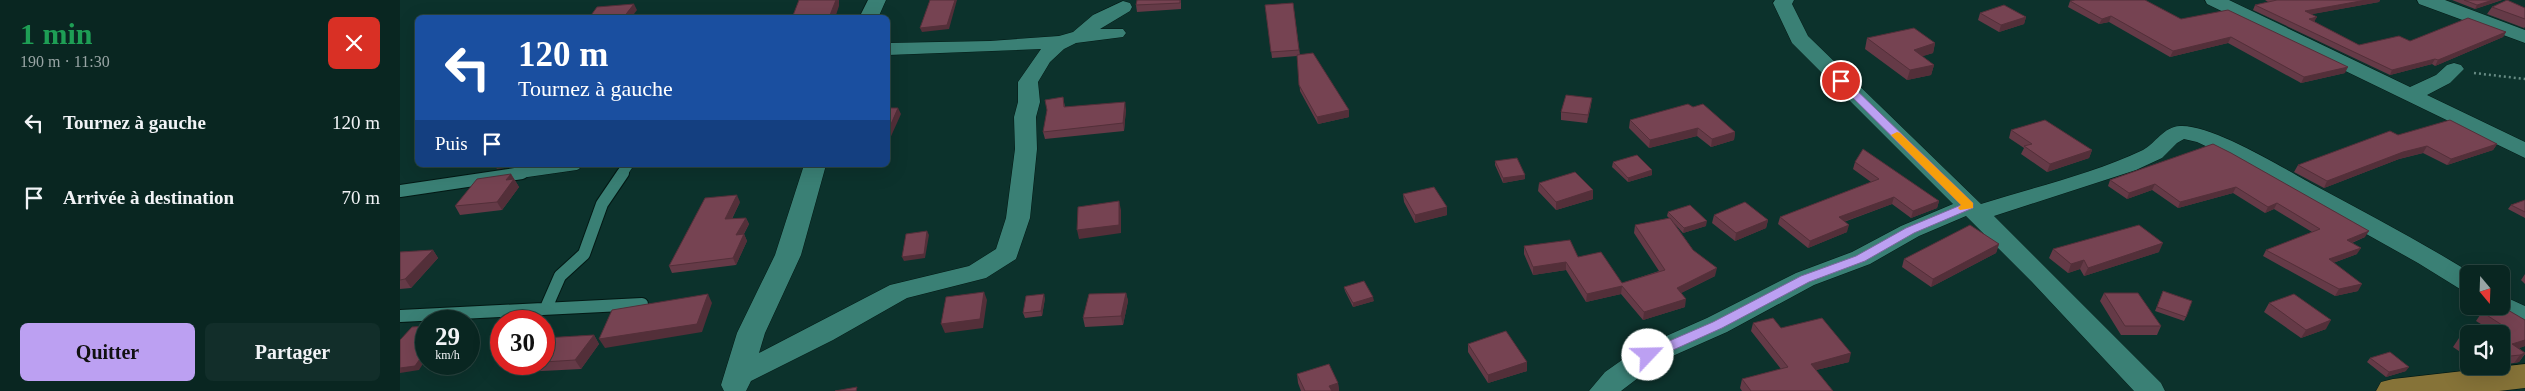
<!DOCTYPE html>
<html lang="fr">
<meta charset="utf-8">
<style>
:root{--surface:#092621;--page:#122e2a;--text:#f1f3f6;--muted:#99a5a5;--line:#29433f;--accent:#bca0f2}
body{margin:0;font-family:Georgia,serif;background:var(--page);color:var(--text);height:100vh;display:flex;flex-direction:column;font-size:19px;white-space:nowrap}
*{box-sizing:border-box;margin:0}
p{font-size:16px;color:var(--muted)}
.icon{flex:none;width:28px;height:28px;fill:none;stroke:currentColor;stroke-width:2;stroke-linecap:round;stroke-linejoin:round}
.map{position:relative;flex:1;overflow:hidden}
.side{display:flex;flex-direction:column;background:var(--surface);width:400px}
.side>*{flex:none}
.guide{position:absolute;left:15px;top:15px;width:475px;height:152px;border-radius:8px;box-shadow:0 5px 20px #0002,0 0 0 1px var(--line);background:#1a4fa0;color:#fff;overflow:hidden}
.needle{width:32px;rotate:161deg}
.controls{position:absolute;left:2060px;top:265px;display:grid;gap:10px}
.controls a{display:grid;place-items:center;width:50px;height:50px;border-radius:8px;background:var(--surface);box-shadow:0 5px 20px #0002,0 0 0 1px var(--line);font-size:25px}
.speed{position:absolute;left:15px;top:310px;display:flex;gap:10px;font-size:25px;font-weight:700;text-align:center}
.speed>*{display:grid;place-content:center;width:65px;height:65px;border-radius:50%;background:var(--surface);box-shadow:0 5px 20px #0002,0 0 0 1px var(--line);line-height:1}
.speed small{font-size:12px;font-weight:400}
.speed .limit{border:8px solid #d22;background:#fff;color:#111}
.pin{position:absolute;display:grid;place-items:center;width:42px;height:42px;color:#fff;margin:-21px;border:2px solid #fff;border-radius:50%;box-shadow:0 1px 5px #0007}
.me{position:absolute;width:55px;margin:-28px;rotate:66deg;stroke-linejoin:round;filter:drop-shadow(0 0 4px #0008)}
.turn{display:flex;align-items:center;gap:18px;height:105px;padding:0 20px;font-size:22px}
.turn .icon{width:65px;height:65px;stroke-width:2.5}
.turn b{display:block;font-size:35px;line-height:42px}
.then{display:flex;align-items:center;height:48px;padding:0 20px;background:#0003;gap:10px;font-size:19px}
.round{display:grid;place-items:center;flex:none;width:52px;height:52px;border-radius:8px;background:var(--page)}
.headline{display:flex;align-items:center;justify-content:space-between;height:85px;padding:0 20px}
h1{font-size:30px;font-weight:700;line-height:38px;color:#1e9e55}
.primary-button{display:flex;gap:10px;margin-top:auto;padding:10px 20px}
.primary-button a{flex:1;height:58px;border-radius:8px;background:var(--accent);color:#111;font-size:20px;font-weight:700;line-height:58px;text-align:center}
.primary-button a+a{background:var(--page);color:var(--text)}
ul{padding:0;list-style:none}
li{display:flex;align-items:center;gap:15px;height:75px;padding:0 20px}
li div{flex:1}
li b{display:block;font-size:19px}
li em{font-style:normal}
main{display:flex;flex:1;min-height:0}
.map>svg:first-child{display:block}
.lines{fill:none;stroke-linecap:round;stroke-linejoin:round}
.lane-far1-casing{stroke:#031814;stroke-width:11}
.lane-casing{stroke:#031814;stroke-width:14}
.street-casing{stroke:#031814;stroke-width:1}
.primary-casing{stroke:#031814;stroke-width:1}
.path{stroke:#668a83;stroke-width:2.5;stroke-dasharray:2 3;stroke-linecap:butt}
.lane-far1{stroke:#3a8075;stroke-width:10}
.lane{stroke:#3a8075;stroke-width:12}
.street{fill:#3a8075;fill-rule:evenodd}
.primary{fill:#867338;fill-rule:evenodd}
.wall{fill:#653a47}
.shaded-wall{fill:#532f39}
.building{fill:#764352;stroke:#532f39}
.route{fill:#bca0f2;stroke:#7a689d}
.slow{fill:#f59e0b}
</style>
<main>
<section class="side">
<div class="headline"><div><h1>1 min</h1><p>190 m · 11:30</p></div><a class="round" style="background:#d93025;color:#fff"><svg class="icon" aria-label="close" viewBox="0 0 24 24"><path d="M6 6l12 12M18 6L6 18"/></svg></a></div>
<ul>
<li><svg class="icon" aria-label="left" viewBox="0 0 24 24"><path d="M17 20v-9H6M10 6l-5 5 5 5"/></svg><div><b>Tournez à gauche</b></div><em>120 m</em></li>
<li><svg class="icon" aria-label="arrive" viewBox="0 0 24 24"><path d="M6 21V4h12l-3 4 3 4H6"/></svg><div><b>Arrivée à destination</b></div><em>70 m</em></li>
</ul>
<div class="primary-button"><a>Quitter</a><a>Partager</a></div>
</section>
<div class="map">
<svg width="2125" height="391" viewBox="0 0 2125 391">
<rect width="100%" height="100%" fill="#0c322c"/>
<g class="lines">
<defs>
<path id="lane-far1" d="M113 174 176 165
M222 174 228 165"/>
<path id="lane" d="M0 191 122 173
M146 308 160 276 184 254 202 204 223 173
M0 316 242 304"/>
<path id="street" d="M468 0H486L478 18H459Z
M1375 0H1394L1392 4 1408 36 1581 204C1635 187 1692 174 1743 150 1756 143 1763 127 1780 126 1812 124 1885 169 1914 185 1968 214 2021 242 2073 274H2069V292L2060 289 2018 263 1829 157 1797 142 1784 139 1777 143 1762 158 1736 170 1594 216 1761 383 1765 391H1734L1632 282 1566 216 1519 236 1470 264 1414 285 1327 332 1259 362 1221 391H1189L1205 372 1239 348 1307 318 1396 273 1452 252 1501 226 1553 204 1392 43 1373 3Z
M1805 0H1829L2010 87 2036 75 2047 65 2054 63 2061 65 2064 69 2050 83 2027 95 2125 142V158L1807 4Z
M2017 0H2045L2125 30V43L2019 4Z
M723 1 730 3 732 7 730 11 700 29H723L726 33 723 37 676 43 664 49 650 62 638 82 640 102 636 117 637 149 630 218 616 259 586 278 507 298 433 340 351 381 346 391H324L321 385 337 333 375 255 404 165H426L401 255 365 333 359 353 490 285 569 266 596 249 606 218 615 149 614 117 618 102V82L641 49 488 55V43L590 41 659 36 673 32 693 15Z
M2101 295 2125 306V327C2114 324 2095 317 2089 306H2101Z"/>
<path id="primary" d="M2125 364V388L2099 391H1976L1981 382 1993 379Z"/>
</defs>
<use href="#lane-far1" class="lane-far1-casing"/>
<use href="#lane" class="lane-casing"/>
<use href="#street" class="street-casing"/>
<use href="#primary" class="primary-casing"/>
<path class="path" d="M2074 73 2125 79"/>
<use href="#lane-far1" class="lane-far1"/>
<use href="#lane" class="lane"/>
<use href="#street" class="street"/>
<use href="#primary" class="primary"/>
</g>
<path class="wall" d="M781 0V9L737 12 736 5Z
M1865 0H1980L1979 2 1912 14 1915 22 1959 45 2010 41 2106 32 2103 37 2035 66 2032 64 1990 75 1853 10 1855 5 1868 2Z
M2052 0H2102L2075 9Z
M1670 1 1781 19 1945 73 1901 83 1828 43 1770 57 1709 22 1699 24 1668 7Z
M893 3 900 55 949 117 918 124 900 91 897 56 872 58 865 5Z
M2092 7 2125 8V27L2124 28 2087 14Z
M1580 13 1626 17 1624 24 1599 32 1578 20Z
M1467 38 1535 43 1533 53 1522 56 1534 65 1531 75 1507 80 1465 49Z
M663 97 665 107 726 109 724 131 645 139 643 132Z
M1191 105 1187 123 1161 120V112Z
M1293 107 1335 132 1334 140 1311 147 1297 136 1249 148 1229 128 1230 120Z
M1611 130 1692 150 1689 158 1647 172 1621 154 1624 148 1609 138Z
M1998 135 2097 144 2093 150 2047 165 2023 153 1999 159 1924 188 1894 172 1898 165Z
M1813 144 1965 237 1952 243 1957 254 1933 263 1958 291 1935 296 1863 256 1866 250 1912 232 1874 209 1865 213 1833 193 1778 208 1752 190 1727 199 1708 186 1710 180Z
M1095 161 1125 175V179L1103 183 1095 165Z
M1213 162 1252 170V175L1228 182 1212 167Z
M1455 162 1539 201 1537 208 1511 218 1492 204 1444 222 1447 232 1408 248 1378 224 1380 217 1471 182 1453 169Z
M111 174 119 187 102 210 60 215 55 206Z
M1139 183 1193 190V199L1156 210 1138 191Z
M1003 194 1047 215 1015 223 1004 202Z
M2125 200V218L2108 209 2111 205Z
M340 202 332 219 346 218 349 224 344 234 347 241 336 265 272 273 269 266Z
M1268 212 1306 226 1283 233 1274 223 1293 250 1315 276 1281 293 1285 307 1243 320 1221 294 1186 302 1166 270 1133 275 1124 254V246L1178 257 1222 283 1259 271 1234 233 1235 225 1269 218 1267 216Z
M1314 215 1368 220 1366 228 1335 241 1312 223Z
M1599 244 1596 253 1531 287 1502 267 1504 259Z
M1653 249 1759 252 1684 276 1680 269 1668 273 1649 258Z
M33 250 38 258 11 288 0 289V252Z
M2125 274V284L2121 280Z
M944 287 974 301 953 307 945 291Z
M1763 291 1786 317 1784 321 1755 311Z
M726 293 728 301 723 325 685 327 683 318Z
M1704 293 1761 326 1757 335H1721L1700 301Z
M645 298 642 316 625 318 623 313Z
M1869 303 1926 329 1901 338 1864 312Z
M2100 306 2125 346 2119 348 2125 353V354L2119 362 2114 363 2101 365V334L2089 329 2076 321 2082 312Z
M1353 323 1381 328 1449 362 1416 370 1433 391H1342L1340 388 1342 379 1381 369 1351 331Z
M194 335 199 344 181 369 123 372 118 364H144V338Z
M2069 335V358L2053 347 2059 338Z
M1068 344 1127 362V371L1088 383 1068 352Z
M1970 358 2006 371 1986 377 1967 362Z
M897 374 938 383 939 391H901L898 383Z"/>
<path class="shaded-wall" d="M436 0H439V6L435 18H412Z
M555 0H557L549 29 522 32 520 28Z
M1966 0H1980L1979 2 1902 16 1905 11Z
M2093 0H2102L2075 9 2077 5Z
M234 4 237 10 231 18H223Z
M1711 16 1709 22 1699 24 1702 19Z
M1626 17 1624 24 1599 32 1601 25Z
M1917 17 1914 22 1909 19Z
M2106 32 2103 37 2035 66 2038 60Z
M1831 37 1828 43 1770 57 1773 51Z
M1535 43 1533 53 1511 60 1514 50Z
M2035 59 2032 64 1990 75 1992 70Z
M1534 65 1531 75 1507 80 1510 70Z
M1948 67 1945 73 1901 83 1904 77Z
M1192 98 1191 105 1187 123 1188 115Z
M725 102 726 109 724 131 723 123Z
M498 108 501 114 488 143V131Z
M949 110V117L918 124 917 117Z
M1298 128 1297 136 1249 148 1250 140Z
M1335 132 1334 140 1311 147 1312 139Z
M2097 144 2093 150 2047 165 2051 159Z
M2027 146 2023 153 1999 159 1924 188 1927 181 2003 152Z
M1692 150 1689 158 1647 172 1650 164Z
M94 165H127L97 169Z
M1252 170V175L1228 182V178Z
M111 174 119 187 102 210 97 202 106 180Z
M1125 175V179L1103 183V178Z
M1755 184 1752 190 1727 199 1729 193Z
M1836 187 1833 193 1778 208 1780 202Z
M1193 190V199L1156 210V202Z
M337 195 340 202 328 226 325 219Z
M1494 197 1492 204 1437 224 1439 217Z
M719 201 721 210V233L679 239 677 230Z
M1539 201 1537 208 1511 218 1513 211Z
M1877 203 1874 209 1865 213 1868 207Z
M1047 207V215L1015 223V215Z
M346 218 349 224 339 242 336 235Z
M1368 220 1366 228 1335 241 1336 233Z
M1307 221 1306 226 1283 233 1284 228Z
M1449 225 1447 232 1408 248 1410 241Z
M527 231 529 235 525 258 504 261 502 257Z
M1969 231 1965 237 1943 246 1947 240Z
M344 234 347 241 336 265 333 258Z
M1763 243 1759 252 1684 276 1688 268Z
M1599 244 1596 253 1531 287 1533 279Z
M1961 248 1957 254 1925 266 1929 259Z
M33 250 38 258 11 288 5 279Z
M1684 260 1680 269 1668 273 1671 264Z
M1166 262V270L1133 275V267Z
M1317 268 1315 276 1275 296 1277 288Z
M1962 284 1958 291 1935 296 1939 289Z
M1222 286 1221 294 1186 302 1187 294Z
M584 292 587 300 583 328 545 333 541 324Z
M726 293 728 301 723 325 721 316Z
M308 294 312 303 302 332 205 348 199 339Z
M644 294 645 298 642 316 641 311Z
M973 297 974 301 953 307V303Z
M1286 299 1285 307 1243 320 1244 312Z
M1931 320 1926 329 1901 338 1906 330Z
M194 335 199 344 181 369 175 360Z
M2125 340V346L2106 353 2112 344Z
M26 350V359L19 370 0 373V368Z
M1451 353 1449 362 1408 372 1411 364Z
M2125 353 2119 362 2114 363 2120 355Z
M1127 362V371L1088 383V375Z
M2009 367 2006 371 1986 377 1989 372Z
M938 383 939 391H930L929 386Z"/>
<path class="building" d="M399 0H436L430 15 412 18H392Z
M530 0H555L547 25 520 28Z
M737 0H780V3L736 5Z
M1675 0H1745L1781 19 1828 10 1948 67 1904 77 1831 37 1773 51 1711 16 1702 19 1670 1Z
M1877 0H1966L1905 11 1917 17 1909 19 1959 45 1999 36 2010 41 2068 18 2106 32 2038 60 2035 59 1992 70 1855 5Z
M2064 0H2093L2077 5Z
M2107 0 2125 8V19L2092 7Z
M893 3 899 50 871 52 865 5Z
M234 4 223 18H189L197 7Z
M1604 5 1626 17 1601 25 1580 13Z
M1514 28 1535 43 1514 50 1534 65 1510 70 1467 38Z
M913 53 949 110 917 117 899 85 897 55Z
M1166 95 1192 98 1188 115 1161 112Z
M663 97 664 107 725 102 723 123 643 132 647 110 645 100Z
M1288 104 1293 107 1303 104 1335 132 1312 139 1298 128 1250 140 1230 120Z
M488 108H498L488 131Z
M1645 120 1692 150 1650 164 1624 146 1632 144 1611 130Z
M2050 120 2097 144 2051 159 2027 146 2003 152 1927 181 1898 165 1990 131 1998 135Z
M1813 144 1831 153 1969 231 1947 240 1961 248 1929 259 1962 284 1939 289 1866 250 1920 229 1877 203 1868 207 1836 187 1780 202 1755 184 1729 193 1710 180Z
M1463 149 1539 201 1513 211 1494 197 1439 217 1449 225 1410 241 1380 217 1479 179 1455 162Z
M1237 155 1252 170 1228 178 1213 162Z
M1117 158 1125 175 1103 178 1095 161Z
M1175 172 1193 190 1156 202 1139 183Z
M111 174 106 180 114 179 97 202 55 206 77 179Z
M1034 187 1047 207 1015 215 1003 194Z
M337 195 325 219 346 218 336 235 344 234 333 258 269 266 305 198Z
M2125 200V212L2111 205Z
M719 201V225L677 230 678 207Z
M1345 202 1368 220 1336 233 1314 215Z
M1290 205 1307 221 1284 228 1268 212Z
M1270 218 1293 250 1317 268 1277 288 1286 299 1244 312 1222 286 1187 294 1166 262 1133 267 1124 246 1170 240 1178 257 1201 252 1222 283 1265 270 1235 225Z
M1570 225 1599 244 1533 279 1504 259Z
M1739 225 1763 243 1688 268 1684 260 1671 264 1653 249Z
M527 231 524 254 502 257 506 234Z
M33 250 5 279 0 280V252Z
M964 281 973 297 953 303 944 287Z
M1763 291 1792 301 1786 317 1757 307Z
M584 292 580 319 541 324 546 297Z
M726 293 721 316 683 318 689 294Z
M1704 293H1738L1761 326H1725Z
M308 294 297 324 199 339 212 310Z
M644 294 641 311 623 313 626 296Z
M1894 294 1931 320 1906 330 1869 303Z
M2101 306 2125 320V340L2112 344 2125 353 2120 355 2101 357V334H2073L2102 325 2082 312Z
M1373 318 1381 328 1422 318 1451 353 1411 364 1433 391H1351L1342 379 1388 367 1353 323Z
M26 326V350L15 366 0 368V340L12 327Z
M1106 331 1127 362 1088 375 1068 344Z
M194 335 175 360 144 362V338Z
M2069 335V345L2059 338Z
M1990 352 2009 367 1989 372 1970 358Z
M929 364 938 383 929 386 932 391H905L897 374Z
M457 387 456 391H435Z"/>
<path class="route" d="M1441 78 1445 79 1573 203V208L1514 233 1465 261 1409 282 1322 328 1253 359H1244L1242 355 1244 352 1313 322 1401 276 1456 256 1506 228 1561 205 1438 83 1436 81Z"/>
<path class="slow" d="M1497 132 1500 133 1573 203V208L1560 210 1558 208 1561 205 1491 135Z"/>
</svg>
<div class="controls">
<a><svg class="needle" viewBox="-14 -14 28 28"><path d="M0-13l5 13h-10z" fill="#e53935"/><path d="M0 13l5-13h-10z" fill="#99a5a5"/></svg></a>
<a><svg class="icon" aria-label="sound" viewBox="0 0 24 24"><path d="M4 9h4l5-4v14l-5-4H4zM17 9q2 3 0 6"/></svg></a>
</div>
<div class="speed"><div>29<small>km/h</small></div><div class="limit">30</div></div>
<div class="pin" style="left:1441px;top:81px;background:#d93025"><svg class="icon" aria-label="arrive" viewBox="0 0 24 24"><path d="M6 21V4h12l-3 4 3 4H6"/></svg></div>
<svg class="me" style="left:1248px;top:355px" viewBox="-20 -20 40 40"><circle r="19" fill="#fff"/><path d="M0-13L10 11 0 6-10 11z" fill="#bca0f2"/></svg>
<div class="guide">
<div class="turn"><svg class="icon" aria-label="left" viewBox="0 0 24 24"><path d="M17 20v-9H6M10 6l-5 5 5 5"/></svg><div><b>120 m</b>Tournez à gauche</div></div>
<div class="then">Puis<svg class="icon" aria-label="arrive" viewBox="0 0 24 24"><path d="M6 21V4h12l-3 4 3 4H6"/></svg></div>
</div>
</div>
</main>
